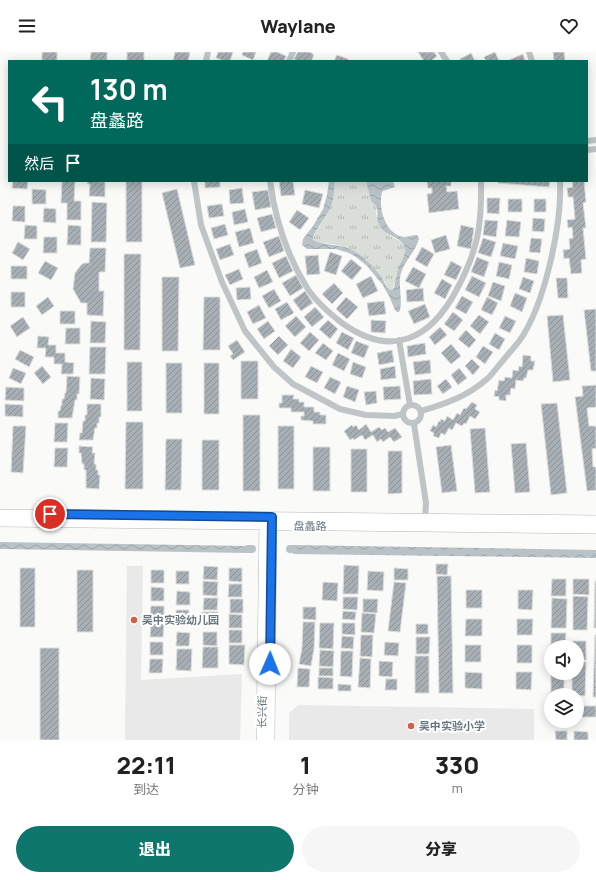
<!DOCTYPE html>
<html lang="zh">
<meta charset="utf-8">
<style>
:root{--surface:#fff;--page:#f6f6f6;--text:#222;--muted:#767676;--accent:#0f766e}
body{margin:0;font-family:Manrope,"Noto Sans SC",sans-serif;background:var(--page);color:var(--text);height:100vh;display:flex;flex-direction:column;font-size:15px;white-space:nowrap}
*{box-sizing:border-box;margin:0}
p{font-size:13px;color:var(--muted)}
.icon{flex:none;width:22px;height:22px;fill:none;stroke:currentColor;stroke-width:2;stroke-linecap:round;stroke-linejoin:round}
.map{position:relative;height:688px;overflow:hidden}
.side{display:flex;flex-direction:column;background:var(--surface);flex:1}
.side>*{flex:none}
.top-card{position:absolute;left:8px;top:8px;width:580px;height:122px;border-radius:0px;box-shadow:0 2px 10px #0003;background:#00695c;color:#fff;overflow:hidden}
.buttons{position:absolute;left:544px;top:588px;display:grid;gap:8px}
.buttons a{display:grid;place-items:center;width:40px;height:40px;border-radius:50%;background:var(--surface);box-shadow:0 2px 10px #0003;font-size:20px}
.pin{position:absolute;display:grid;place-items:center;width:34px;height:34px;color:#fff;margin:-17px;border:2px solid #fff;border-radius:50%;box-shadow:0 1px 4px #0007}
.me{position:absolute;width:44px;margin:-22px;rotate:1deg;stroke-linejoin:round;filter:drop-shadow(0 0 3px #0008)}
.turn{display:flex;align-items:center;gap:14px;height:84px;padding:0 16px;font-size:18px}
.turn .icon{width:52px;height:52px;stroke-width:2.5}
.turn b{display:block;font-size:28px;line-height:34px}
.then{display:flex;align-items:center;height:38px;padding:0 16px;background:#0003;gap:8px;font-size:15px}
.eta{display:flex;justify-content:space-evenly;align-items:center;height:68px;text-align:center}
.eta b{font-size:24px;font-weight:800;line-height:28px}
.action{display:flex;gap:8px;margin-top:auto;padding:8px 16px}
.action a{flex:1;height:46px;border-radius:24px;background:var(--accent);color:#fff;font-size:16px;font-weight:800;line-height:46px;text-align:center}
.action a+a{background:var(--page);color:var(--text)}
header{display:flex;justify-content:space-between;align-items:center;height:52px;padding:0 16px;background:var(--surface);font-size:18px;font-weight:800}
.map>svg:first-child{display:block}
.built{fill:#e8e9e8}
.grass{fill:url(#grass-tufts)}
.water{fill:url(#water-waves)}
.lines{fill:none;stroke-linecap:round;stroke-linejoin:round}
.canal{stroke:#b9c3c7;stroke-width:8}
.building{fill:url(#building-hatch);stroke:#dcdcda}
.secondary-casing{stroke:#b2b8bc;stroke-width:10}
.street{stroke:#bfc4c7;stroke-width:6}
.secondary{stroke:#fff;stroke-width:9}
.route-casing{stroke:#114b97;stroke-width:10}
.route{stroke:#1a73e8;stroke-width:7}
.poi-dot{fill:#d16141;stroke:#fff;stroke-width:1.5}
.labels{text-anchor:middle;stroke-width:4;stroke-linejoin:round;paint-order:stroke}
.street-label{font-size:11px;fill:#677680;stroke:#fff}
.poi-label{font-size:11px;font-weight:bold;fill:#677680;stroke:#fff;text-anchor:start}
</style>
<header><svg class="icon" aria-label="menu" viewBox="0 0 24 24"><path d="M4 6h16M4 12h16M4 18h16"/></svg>Waylane<svg class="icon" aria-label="heart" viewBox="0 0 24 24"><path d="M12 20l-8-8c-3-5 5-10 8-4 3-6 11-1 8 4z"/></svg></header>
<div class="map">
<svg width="596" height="688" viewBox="0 0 596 688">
<defs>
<pattern id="grass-tufts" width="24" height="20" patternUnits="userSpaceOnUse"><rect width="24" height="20" fill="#daded8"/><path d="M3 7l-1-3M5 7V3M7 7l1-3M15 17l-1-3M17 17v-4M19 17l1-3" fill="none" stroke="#b5b9b4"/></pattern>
<pattern id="water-waves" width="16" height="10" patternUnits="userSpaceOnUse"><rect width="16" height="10" fill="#b9c3c7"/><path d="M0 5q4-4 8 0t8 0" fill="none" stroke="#9aa3a7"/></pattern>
<pattern id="building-hatch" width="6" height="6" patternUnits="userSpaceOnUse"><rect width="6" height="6" fill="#a7afb4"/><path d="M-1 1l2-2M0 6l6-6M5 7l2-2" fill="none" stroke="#8c9398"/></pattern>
</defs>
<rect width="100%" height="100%" fill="#fafaf8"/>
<path class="built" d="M127 514H143L141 628 242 622 240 688H126L125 685Z
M298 653 534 657V688H289V661Z"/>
<path class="grass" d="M335 129H366L371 149 377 155 376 162 380 176 390 184 402 190 405 196V203L392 238 389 237C378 217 360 198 337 193 329 191 319 192 313 188 313 182 326 165 330 157 334 149 334 138 335 129Z"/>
<path class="water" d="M329 129H335C334 138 334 149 330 157 326 165 312 182 313 188 320 193 341 192 352 198 363 204 373 214 380 223 384 228 386 236 391 238L394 236C395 229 397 222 399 215 401 209 406 203 405 197 404 184 384 185 379 173 376 167 378 162 377 155L371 149 366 129H393L395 135 383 139 382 140C378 156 385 182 404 185 408 185 412 183 417 183L419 186C417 199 402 210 400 226 399 235 403 254 399 260H397L395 258 389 244 382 232 367 214 356 205 349 201 336 197H307L302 193 303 187 313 174 323 157 327 143Z
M0 490 248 494V501L0 497Z
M292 493 596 498V506L293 502Z"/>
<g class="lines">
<path class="canal" d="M248 497H252
M290 497H293"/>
</g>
<path class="building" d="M42 0H57V9H42Z
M91 0H107V9H90Z
M127 0H144V9H127Z
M175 0H190L188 9H173Z
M218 0H233L230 9H225L216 6Z
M243 0H256L253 8 242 3Z
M271 0H277L286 4 284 9H267Z
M298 0H310L314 3 311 9H297L294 7Z
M418 0H434L437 4 431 9H424Z
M495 0 499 9H486L484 5Z
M553 0H564L565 9H554Z
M471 1 475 9H461L460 7Z
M523 2 525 9H510L509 8Z
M337 3 348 7V9H334Z
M13 129H28L27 137 12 136Z
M62 129H75L74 149H81V168H67V151H61Z
M88 129 105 130V145L89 144 90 132H87Z
M126 129H142V190H126Z
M205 129H220V135L205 136Z
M279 129H293L295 143 281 144Z
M427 129H451V134H446L447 140 457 139 459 157 429 161 427 142 432 141V136H428Z
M498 129H550L549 135 498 131Z
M572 129H584L586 150 583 151 586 176H583L586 207 581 208 582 221 571 222 569 206 564 207 563 198 570 197 569 187 573 186 572 175 568 176 567 168 575 167 573 145H568L567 136 573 135Z
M242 136 244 151 230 152 229 138Z
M32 137 46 138V152H32Z
M177 137 195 213 180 216 162 141Z
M268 138 271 155 255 158 252 140Z
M305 138 323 142 319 156 302 152Z
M487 146H500L499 162 487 161Z
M508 147H522V160H508Z
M534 147H546V160H534Z
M92 150 107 151 106 190H91Z
M222 152 224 164 209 166 207 154Z
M13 154H25V170L12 169Z
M44 156 56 157V171L43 170Z
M245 157 248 170 234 173 232 160Z
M297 158 309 166 300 178 289 170Z
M272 162 276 176 261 180 257 166Z
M533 166 545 167 544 180 532 179Z
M485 168 498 169 496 185 483 183Z
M507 168 521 170 519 185 505 184Z
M225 172 228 183 214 187 211 176Z
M25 173 37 174V187H24Z
M68 173 81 174V193H67Z
M461 173 474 176 471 197 457 194Z
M250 176 254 191 239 195 235 180Z
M446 183 450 197 435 201 431 188Z
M279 184 284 199 269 205 263 190Z
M44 185H57V201H43Z
M483 186 496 190 491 205 478 201Z
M531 186 542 187 540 201 529 200Z
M18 190 30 197 23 208 12 201Z
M503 191 518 194 515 207 500 204Z
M230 192 234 203 220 208 216 197Z
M422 195 434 202 427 215 415 208Z
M90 196H106L105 220H99V239H104L103 264 87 263V251H81L73 237 75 221 81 213 84 211H89Z
M257 197 262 211 249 216 244 202Z
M330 200 342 204 336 223 324 219Z
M124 202H141L140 298H124Z
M318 203 320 222 307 223 305 204Z
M286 204 293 219 279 226 272 211Z
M477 205 489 210 484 225 471 220Z
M526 206 539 209 537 222 524 220Z
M351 207 362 216 352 228 341 219Z
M45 209 58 216 51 228 38 221Z
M451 209 462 215 456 228 444 223Z
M499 210 512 213 509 227 496 224Z
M11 214H27V227H11Z
M413 215 426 222 419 236 405 229Z
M239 217 243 227 230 233 225 223Z
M267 218 273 230 259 236 254 225Z
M296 223 303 236 290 244 282 231Z
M371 224 378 239 363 246 356 232Z
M472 224 486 231 479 245 465 238Z
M162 225H179L178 299H162Z
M523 225 534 229 530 241 519 237Z
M556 226H567L568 246H558Z
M442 227 452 233 445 247 434 241Z
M493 230 505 234 501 249 488 244Z
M334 231 343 241 332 252 322 242Z
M250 235 251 247 237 248 236 236Z
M423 236 424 249 407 250 406 238Z
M274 237 281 249 269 256 262 244Z
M305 239 313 251 301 259 293 248Z
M11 240H25V255H11Z
M515 241 527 246 522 260 510 254Z
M462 244 473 250 466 262 455 256Z
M48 245 54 254 42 263 36 254Z
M204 245H220V298H203Z
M346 245 358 255 347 267 336 257Z
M487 245 498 251 492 263 481 258Z
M384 249 386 262 369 264 367 251Z
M287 250 294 261 281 268 275 257Z
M425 252 430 265 414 272 408 259Z
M259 253 266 266 253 272 247 260Z
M315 255 324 265 312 275 304 265Z
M596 257V319H591L584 258Z
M60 259H75V272H60Z
M453 260 463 268 454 279 444 272Z
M479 263 489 270 480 282 470 274Z
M563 263 570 328 553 330 547 264Z
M296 264 306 275 295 285 285 274Z
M505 264 516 269 510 281 499 276Z
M23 265 30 276 17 285 10 274Z
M328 268 338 277 330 287 319 277Z
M371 268 386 269 385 281 371 280Z
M91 269 106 270 105 291H90Z
M268 269 275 279 264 287 257 277Z
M440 275 447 283 435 293 429 285Z
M66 276H80V292H65Z
M466 278 476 288 469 296 458 287Z
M310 280 319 288 309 299 300 291Z
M342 280 354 286 348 298 336 291Z
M495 281 505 287 499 298 489 292Z
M38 284 49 285 48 293H56V301H65V310L74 311 73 322H61L62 312H54V305H45L46 296H37Z
M279 284 288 293 278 303 269 294Z
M237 288 245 300 233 308 230 304 233 302 228 294Z
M356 289 369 294 364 306 351 301Z
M323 291 333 299 326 308 315 301Z
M425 291 426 302 408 305 407 294Z
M451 292 461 304 451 312 441 301Z
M483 294 493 300 485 312 476 305Z
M90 295H106L105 322H89Z
M291 297 301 305 293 316 283 309Z
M20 298 34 305 29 315 15 307Z
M392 298 394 310 379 313 377 301Z
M338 301 350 307 344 319 332 313Z
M523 303 531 304V309H535L533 318H528L526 326H524L523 329 516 328 515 337 511 336 510 343H506V349L499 348V345L494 344 495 338 497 339 499 328 504 329 505 325 512 326 513 318 518 319 519 314 522 315Z
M472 307 480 315 473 323 465 314Z
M430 308 431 321 415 323 413 310Z
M241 309H258V347H241Z
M127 310H142V359H127Z
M353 310 366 315 362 326 350 322Z
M166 311H182V361H166Z
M204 311H219V362H204Z
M42 314 51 325 43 332 34 321Z
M311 314 323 320 317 331 305 325Z
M395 314 396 326 381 328 380 317Z
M13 316 26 321 21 332 9 326Z
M459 316 467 326 458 333 451 323Z
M67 324 80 325 79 342H77V348H75L72 366H58V359H60L61 353H62V347H64L65 341H66Z
M330 325 341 330 335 342 324 336Z
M91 326 105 327 104 348 90 347Z
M431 327 432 342 414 343 413 329Z
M446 327 452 335 443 342 437 334Z
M596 333V355L587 356 589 374H596V396L592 397 593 415H596V438L587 439 575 345 583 344 582 334Z
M347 334 359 338 355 350 343 345Z
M400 334 401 347 384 348 383 335Z
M6 335 24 336V349L5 348Z
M376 339 377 351 366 353 364 340Z
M282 343H294L293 347H299V350H304V355H314V360H320V363H326V372H313V369L301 368V364H304V360H291V356H279V351H282Z
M472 350 477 353 475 357 480 360 475 367 470 364 466 372 464 371 462 374 456 371 452 378 449 376 445 383 441 381 439 386 433 384 434 381 430 379 433 373 436 375 439 369 440 370 441 367 445 369 447 364 453 368 457 361 460 363 464 356 466 357Z
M557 351 567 441 551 443 541 352Z
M5 352 23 353V365L5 364Z
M87 352H101V365H99V371H97V376H95L93 388H79L80 381H82L83 369H85V363H87Z
M243 363H260V439H243Z
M126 370H143V437H125Z
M55 371H68L67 390H54Z
M366 372 371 380 379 375 382 378 385 376 388 380 395 376 402 385 394 390 390 385 383 390 381 387 377 390 373 383 365 388 362 383 354 388 353 386 350 388 344 379 352 373 353 375 356 373 359 378Z
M13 374H26L23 421 11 420Z
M278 374H294V437H278Z
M485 376 490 440 475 441 470 377Z
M166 387H182L181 438H165Z
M202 388H219V438H202Z
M526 391 530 440 515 441 511 392Z
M451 393 457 439 442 441 436 395Z
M79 394 93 395 92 401H95L94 412H96V418H98V423H100L99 437 86 436V418H84V412H82L81 401H79Z
M313 395H330V439H313Z
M55 396H68L67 415H54Z
M351 397H367V440H351Z
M388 399H402V441L388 442Z
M436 512H448L447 523 436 522Z
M344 513 359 514 358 542H343Z
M204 514 218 515 217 528 203 527Z
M20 516H35V575H20Z
M229 516H242V530L229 529Z
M394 516 408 517V528H394Z
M77 518H93V580H77Z
M151 518H164V531H151Z
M176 519H189V532H176Z
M368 519 384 520 383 539 367 538Z
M437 524H451L453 641H439Z
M552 527H566V544H551Z
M573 527H589V543L573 542Z
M203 529 218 530 217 544 203 543Z
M595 529H596V576H594Z
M323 530 338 531 337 549 322 548Z
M394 530 406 531 400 580 388 579Z
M229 532H242V545H228Z
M151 535 164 536V549H151Z
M466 538H482V556H466Z
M518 538H533L532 558 518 557Z
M177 539 190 540V553H176Z
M573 544 588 545 587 578H573Z
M343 545H358L357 558 343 557Z
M204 546H218L217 558H203Z
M552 546 567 547 566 576H551Z
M230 547H243V561H230Z
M363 547H378L377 561 363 560Z
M151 554H164V567H150Z
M303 555H316V568L303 567Z
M176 558H189V571H176Z
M343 559 356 560 355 568 342 567Z
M202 560H218L217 572 202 571Z
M362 561 376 562 374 581 361 580Z
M229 562 242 563V576H229Z
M466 567H482V584H465Z
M517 567H533L532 583H517Z
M303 570H315L314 597 311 614 299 612 302 596Z
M151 571 164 572 163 585H150Z
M320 571H334L333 597 319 596Z
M342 571H355V583L342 582Z
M416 572H428V582H416Z
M229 578H242V591H229Z
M177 580 190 581 189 594H176Z
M203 580H217V594L203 593Z
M551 581H566L565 595H551Z
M361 583H373L372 605 360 604Z
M595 583H596V645H593Z
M342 584 354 585 353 597 341 596Z
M416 585H430L429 602H416Z
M573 589H586V608L577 607V595H573Z
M150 590H163V603H150Z
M385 590 399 591 398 604 384 603Z
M229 593H245L244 613 229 612Z
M465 593H481V610H465Z
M517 593H532V611H517Z
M203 595H218V616H202Z
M40 596H59V688H40Z
M177 597H192L191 619 176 618Z
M320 598 334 599 333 615 319 614Z
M341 599H353L352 625 340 624Z
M415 604H429V641H415Z
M360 606 371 607 370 636 358 635Z
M150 607H163L162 621H149Z
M379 609 393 610 392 625 379 624Z
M577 610H586L585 644 572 643V621H577Z
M551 615V621H564V643L551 644Z
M298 616 310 617 309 635H297Z
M319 616H333V624H319Z
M465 620 482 621V637L465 636Z
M516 620H532L531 638 516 637Z
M318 625 333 626V637H318Z
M386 627H397V638H385Z
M338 632 351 633V639H338Z
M577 654H596V665H577Z
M555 679H567V688H556Z
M574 679 588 680V688H574Z"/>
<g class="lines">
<defs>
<path id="secondary" d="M0 462 596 468
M0 470 596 477
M261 688 264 468
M270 688 272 467"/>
</defs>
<use href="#secondary" class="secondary-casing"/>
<path class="street" d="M441 0 447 9
M529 0 532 9
M206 9 208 0
M289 9 293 0
M587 89 596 88
M587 98 596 97
M194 129 201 173 222 230 245 279 274 315 293 332 340 357 366 363 394 364 403 362
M270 129C275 166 287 203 306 234 315 249 329 261 342 271 392 307 431 287 457 237 478 198 482 173 481 129
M399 288 410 353
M403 362a9 9 0 1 1 18 0a9 9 0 1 1-18 0Z
M421 359C445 352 468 344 487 327 492 323 496 316 501 311 507 303 514 296 520 288 545 252 562 172 560 129
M414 372 426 451 425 469"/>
<use href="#secondary" class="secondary"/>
</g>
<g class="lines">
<defs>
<path id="route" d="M50 462 272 465 270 612"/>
</defs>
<use href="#route" class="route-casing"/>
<use href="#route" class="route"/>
</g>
<g class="poi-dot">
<circle cx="134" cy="568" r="4"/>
<circle cx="411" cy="674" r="4"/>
</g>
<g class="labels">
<g class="street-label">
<text transform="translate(310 474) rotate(1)" y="4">盘蠡路</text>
<text transform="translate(262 660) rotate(-89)" y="4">长兴街</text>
</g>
<g class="poi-label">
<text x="142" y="572">吴中实验幼儿园</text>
<text x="419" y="678">吴中实验小学</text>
</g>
</g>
</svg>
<div class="buttons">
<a><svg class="icon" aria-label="sound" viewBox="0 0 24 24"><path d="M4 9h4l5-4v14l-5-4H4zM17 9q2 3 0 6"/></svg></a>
<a><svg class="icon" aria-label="layers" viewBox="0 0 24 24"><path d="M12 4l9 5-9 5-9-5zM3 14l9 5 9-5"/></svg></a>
</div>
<div class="pin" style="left:50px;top:462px;background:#d93025"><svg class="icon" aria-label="arrive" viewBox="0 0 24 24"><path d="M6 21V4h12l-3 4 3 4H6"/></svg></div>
<svg class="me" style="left:270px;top:612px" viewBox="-20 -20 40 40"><circle r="19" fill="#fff"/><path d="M0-13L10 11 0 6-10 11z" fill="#1a73e8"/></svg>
<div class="top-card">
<div class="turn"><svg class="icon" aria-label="left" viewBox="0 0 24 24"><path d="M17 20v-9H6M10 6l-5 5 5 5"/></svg><div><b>130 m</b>盘蠡路</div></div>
<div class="then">然后<svg class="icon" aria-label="arrive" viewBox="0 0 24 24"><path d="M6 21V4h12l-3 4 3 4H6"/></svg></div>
</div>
</div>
<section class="side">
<div class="eta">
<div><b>22:11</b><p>到达</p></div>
<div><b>1</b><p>分钟</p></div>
<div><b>330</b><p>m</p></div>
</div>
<div class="action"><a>退出</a><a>分享</a></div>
</section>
